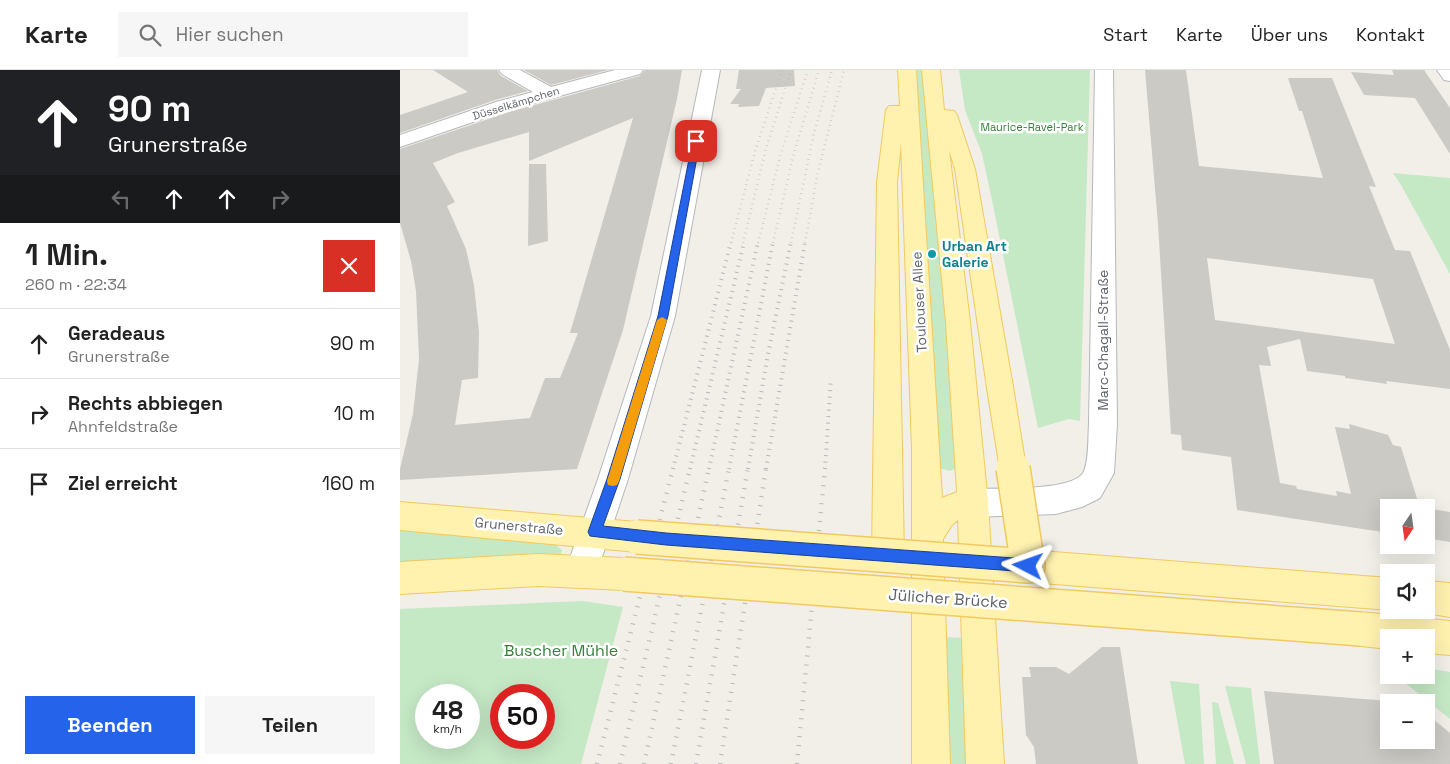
<!DOCTYPE html>
<html lang="de">
<meta charset="utf-8">
<style>
:root{--surface:#fff;--page:#f6f6f6;--text:#222;--muted:#767676;--line:#e0e0e0;--accent:#2563eb}
body{margin:0;font-family:"Space Grotesk",sans-serif;background:var(--page);color:var(--text);height:100vh;display:flex;flex-direction:column;font-size:19px;white-space:nowrap}
*{box-sizing:border-box;margin:0}
p{font-size:16px;color:var(--muted)}
.icon{flex:none;width:28px;height:28px;fill:none;stroke:currentColor;stroke-width:2;stroke-linecap:round;stroke-linejoin:round}
.map{position:relative;flex:1;overflow:hidden}
.panel{display:flex;flex-direction:column;background:var(--surface);width:400px}
.panel>*{flex:none}
.guide{background:#202124;color:#fff;overflow:hidden}
.needle{width:32px;rotate:193deg}
.controls{position:absolute;left:980px;top:429px;display:grid;gap:10px}
.controls a{display:grid;place-items:center;width:55px;height:55px;border-radius:0px;background:var(--surface);box-shadow:0 5px 20px #0002;font-size:25px}
.speed{position:absolute;left:15px;top:614px;display:flex;gap:10px;font-size:25px;font-weight:700;text-align:center}
.speed>*{display:grid;place-content:center;width:65px;height:65px;border-radius:50%;background:var(--surface);box-shadow:0 5px 20px #0002;line-height:1}
.speed small{font-size:12px;font-weight:400}
.speed .limit{border:8px solid #d22;background:#fff;color:#111}
.pin{position:absolute;display:grid;place-items:center;width:42px;height:42px;color:#fff;margin:-21px;border-radius:10px;box-shadow:0 2px 8px #0006}
.me{position:absolute;width:55px;margin:-28px;rotate:274deg;stroke-linejoin:round;filter:drop-shadow(0 0 4px #0008)}
.turn{display:flex;align-items:center;gap:18px;height:105px;padding:0 25px;font-size:22px}
.turn .icon{width:65px;height:65px;stroke-width:2.5}
.turn b{display:block;font-size:35px;line-height:42px}
.lanes{display:flex;align-items:center;height:48px;padding:0 25px;background:#0003;justify-content:center;gap:25px;direction:ltr}
.lanes .off{opacity:.35}
.round{display:grid;place-items:center;flex:none;width:52px;height:52px;border-radius:0px;background:var(--page)}
.headline{display:flex;align-items:center;justify-content:space-between;height:85px;padding:0 25px}
h1{font-size:30px;font-weight:700;line-height:38px}
.primary-button{display:flex;gap:10px;margin-top:auto;padding:10px 25px}
.primary-button a{flex:1;height:58px;border-radius:0px;background:var(--accent);color:#fff;font-size:20px;font-weight:700;line-height:58px;text-align:center}
.primary-button a+a{background:var(--page);color:var(--text)}
ul{padding:0;list-style:none}
li{display:flex;align-items:center;gap:15px;height:70px;padding:0 25px;border-top:1px solid var(--line)}
li div{flex:1}
li b{display:block;font-size:19px}
li em{font-style:normal}
header{display:flex;align-items:center;gap:30px;box-sizing:border-box;height:70px;padding:0 25px;background:var(--surface);border-bottom:1px solid var(--line)}
header strong{font-size:24px}
nav{display:flex;gap:28px;margin-inline-start:auto;font-size:18px}
.search{width:350px;height:45px;background:var(--page);display:flex;align-items:center;gap:12px;box-sizing:border-box;padding:0 18px;border-radius:0px;color:var(--muted);font-size:19px}
main{display:flex;flex:1;min-height:0}
.map>svg:first-child{display:block}
.green{fill:#c5e8c5;fill-rule:evenodd}
.building{fill:#cccac5;fill-rule:evenodd}
.lines{fill:none;stroke-linecap:round;stroke-linejoin:round}
.minor-casing{stroke:#b5b8bc;stroke-width:2}
.major-casing{stroke:#f2c960;stroke-width:2}
.minor{fill:#fff;fill-rule:evenodd}
.major{fill:#fff2af;fill-rule:evenodd}
.rail-far2{stroke:#b6b7b8;stroke-width:2.5;stroke-dasharray:0.5 4.5;stroke-linecap:butt}
.rail-far1{stroke:#b6b7b8;stroke-width:4;stroke-dasharray:1 5.5;stroke-linecap:butt}
.rail{stroke:#b6b7b8;stroke-width:4.5;stroke-dasharray:1 8;stroke-linecap:butt}
.major-bridge-far1-casing{stroke:#f2c960;stroke-width:28;stroke-linecap:butt}
.major-bridge-casing{stroke:#f2c960;stroke-width:36;stroke-linecap:butt}
.major-bridge-far1{stroke:#fff2af;stroke-width:26}
.major-bridge{stroke:#fff2af;stroke-width:33}
.route{fill:#2563eb;stroke:#184099}
.slow{fill:#f59e0b}
.culture-dot{fill:#0f9aa8;stroke:#fff;stroke-width:2}
.labels{text-anchor:middle;stroke-width:5;stroke-linejoin:round;paint-order:stroke}
.far-street-label{font-size:11px;fill:#5f6368;stroke:#fff}
.far-park-label{font-size:11px;fill:#348238;stroke:#fff}
.culture-label{font-size:14px;font-weight:bold;fill:#0d838f;stroke:#fff;text-anchor:start}
.street-label{font-size:14px;fill:#5f6368;stroke:#fff}
.near-street-label{font-size:16px;fill:#5f6368;stroke:#fff}
.near-park-label{font-size:16px;fill:#348238;stroke:#fff}
</style>
<header>
<strong>Karte</strong>
<div class="search"><svg class="icon" aria-label="search" viewBox="0 0 24 24"><circle cx="10" cy="10" r="6"/><path d="M15 15l6 6"/></svg>Hier suchen</div>
<nav><a>Start</a><a>Karte</a><a>Über uns</a><a>Kontakt</a></nav>
</header>
<main>
<section class="panel">
<div class="guide">
<div class="turn"><svg class="icon" aria-label="ahead" viewBox="0 0 24 24"><path d="M12 20V5M6 11l6-6 6 6"/></svg><div><b>90 m</b>Grunerstraße</div></div>
<div class="lanes"><svg class="icon off" aria-label="left" viewBox="0 0 24 24"><path d="M17 20v-9H6M10 6l-5 5 5 5"/></svg><svg class="icon" aria-label="ahead" viewBox="0 0 24 24"><path d="M12 20V5M6 11l6-6 6 6"/></svg><svg class="icon" aria-label="ahead" viewBox="0 0 24 24"><path d="M12 20V5M6 11l6-6 6 6"/></svg><svg class="icon off" aria-label="right" viewBox="0 0 24 24"><path d="M7 20v-9h11M14 6l5 5-5 5"/></svg></div>
</div>
<div class="headline"><div><h1>1 Min.</h1><p>260 m · 22:34</p></div><a class="round" style="background:#d93025;color:#fff"><svg class="icon" aria-label="close" viewBox="0 0 24 24"><path d="M6 6l12 12M18 6L6 18"/></svg></a></div>
<ul>
<li><svg class="icon" aria-label="ahead" viewBox="0 0 24 24"><path d="M12 20V5M6 11l6-6 6 6"/></svg><div><b>Geradeaus</b><p>Grunerstraße</p></div><em>90 m</em></li>
<li><svg class="icon" aria-label="right" viewBox="0 0 24 24"><path d="M7 20v-9h11M14 6l5 5-5 5"/></svg><div><b>Rechts abbiegen</b><p>Ahnfeldstraße</p></div><em>10 m</em></li>
<li><svg class="icon" aria-label="arrive" viewBox="0 0 24 24"><path d="M6 21V4h12l-3 4 3 4H6"/></svg><div><b>Ziel erreicht</b></div><em>160 m</em></li>
</ul>
<div class="primary-button"><a>Beenden</a><a>Teilen</a></div>
</section>
<div class="map">
<svg width="1050" height="694" viewBox="0 0 1050 694">
<rect width="100%" height="100%" fill="#f1efe8"/>
<path class="green" d="M512 0H526L558 397 550 401 539 398Z
M559 0H690L680 351 669 349 638 358 592 130 582 84 565 40Z
M993 103 1050 108V204L1001 115Z
M0 460 156 475 162 480 160 486 0 496Z
M183 531 223 537 181 694H0V539ZM26 625H69V668H26ZM101 625H144V668H101Z
M543 567 567 568 576 694H540Z
M1026 598 1050 602V649L999 608V605H1026Z
M770 611 799 614 804 694H785Z
M825 616 851 618 860 694H846Z
M812 632 818 633 834 694H816Z"/>
<path class="building" d="M33 0H97L101 6 128 21 95 30 0 63V45L68 22Z
M124 0H208L151 15Z
M245 0H282L277 29 223 260 177 399 0 410V399L13 344 19 289 16 221 11 191 0 153V79L109 42 240 6ZM233 48 170 263H178L160 308H145L130 348 55 355 62 310 78 308 79 262 74 215 66 179 47 136 55 132 33 93 58 83 129 62V91Z
M339 0H394L395 16 366 18 359 36 338 37 339 34H330L341 19H336Z
M745 0H786L799 96 923 108 902 41H899L888 8H932L976 117 969 116 995 180 1010 181 1050 280V319L986 311 987 314 953 309 945 308V306L907 301 900 269 867 277 871 296 859 295 880 413 896 416 897 419 937 426 936 421 951 424 935 357 950 359 949 354 988 365 993 375 1001 377 1020 438H989V463L837 440 831 387 782 380 781 365 771 364 758 154ZM807 188 973 209 995 274 815 250Z
M992 0H1024L1050 38V84L1015 28 964 25 951 2 994 5Z
M129 94H146L148 171 128 176Z
M1026 438 1050 442V472L1026 468Z
M702 577H720L738 694H636L634 677 626 665 622 607H631L629 597H656L669 604Z
M864 621 989 631V670H1026V643L1050 663V694H874Z"/>
<g class="lines">
<defs>
<path id="minor" d="M99 0H120L151 17 215 0H243L240 4 108 40 0 77V65L96 32 133 22 102 4Z
M302 0H320L275 246 228 409 197 502 192 513 181 518 170 513 165 502 198 409 251 246Z
M695 0H713L717 354 714 403 700 428 682 437 656 444 573 447 562 443 558 433 562 423 573 419C595 418 676 422 684 401 689 389 688 367 689 354Z
M1037 0H1050V11L1044 10Z"/>
<path id="major" d="M498 0H516L542 428 557 422 546 252 522 0H540L544 40 554 41 557 45 575 99 612 311 608 319 599 322 590 319 586 311 555 99 549 80 570 252 588 433 604 694H566L558 450 552 455 543 469 550 694H512V379L501 73 497 112 504 486 499 497 488 501 477 497 472 486 477 112 486 40 489 36H500Z
M0 432 237 452 248 456 253 467 248 478 237 482 0 460Z
M628 480 989 508 990 540 628 512 617 507 612 496 617 485Z
M138 484 224 488 235 493 240 504 235 515 224 520 138 516 0 524V492Z
M1026 511 1050 513V547L1026 543 1018 540H1026Z
M961 542 1050 551V585L1026 583V568H989V579L961 576 949 571 944 559 949 547Z"/>
</defs>
<use href="#minor" class="minor-casing"/>
<use href="#major" class="major-casing"/>
<use href="#minor" class="minor"/>
<use href="#major" class="major"/>
<path class="rail-far2" d="M331 173 355 81 382 0
M343 173 365 82 391 0
M358 173 381 83 408 0
M373 173 394 83 419 0
M391 173 414 63 432 0
M405 173 418 102 444 0"/>
<path class="rail-far1" d="M273 399 331 172
M290 399 344 172
M309 399 358 172
M329 399 373 172
M348 399 368 284 391 172
M366 399 405 172
M425 399 431 308"/>
<path class="rail" d="M197 694 273 398
M220 694 290 398
M244 694 309 398
M271 694 329 398
M296 694 348 398
M320 694 366 398
M397 694 425 398"/>
<defs>
<path id="major-bridge-far1" d="M599 311 613 399"/>
<path id="major-bridge" d="M237 467 628 496 613 398
M224 504 961 559"/>
</defs>
<use href="#major-bridge-far1" class="major-bridge-far1-casing"/>
<use href="#major-bridge" class="major-bridge-casing"/>
<use href="#major-bridge-far1" class="major-bridge-far1"/>
<use href="#major-bridge" class="major-bridge"/>
</g>
<path class="route" d="M293 69 300 71 268 246 220 409 203 456 266 463 628 489 633 491 634 496 633 500 628 502 266 475 190 466 188 462 207 409 258 246Z"/>
<path class="slow" d="M262 247 267 250 219 411 217 415 213 416 208 415 207 411 257 250Z"/>
<circle class="culture-dot" cx="532" cy="184" r="5"/>
<g class="labels">
<g class="far-street-label">
<text transform="translate(116 33) rotate(-17)" y="4">Düsselkämpchen</text>
</g>
<g class="far-park-label">
<text x="632" y="61">Maurice-Ravel-Park</text>
</g>
<g class="culture-label">
<text x="542" y="181">Urban Art<tspan x="542" dy="16">Galerie</tspan></text>
</g>
<g class="street-label">
<text transform="translate(519 232) rotate(-93)" y="5">Toulouser Allee</text>
<text transform="translate(703 270) rotate(-90)" y="5">Marc-Chagall-Straße</text>
<text transform="translate(119 456) rotate(5)" y="5">Grunerstraße</text>
</g>
<g class="near-street-label">
<text transform="translate(548 528) rotate(4)" y="6">Jülicher Brücke</text>
</g>
<g class="near-park-label">
<text x="161" y="586">Buscher Mühle</text>
</g>
</g>
</svg>
<div class="controls">
<a><svg class="needle" viewBox="-14 -14 28 28"><path d="M0-13l5 13h-10z" fill="#e53935"/><path d="M0 13l5-13h-10z" fill="#767676"/></svg></a>
<a><svg class="icon" aria-label="sound" viewBox="0 0 24 24"><path d="M4 9h4l5-4v14l-5-4H4zM17 9q2 3 0 6"/></svg></a>
<a>+</a>
<a>−</a>
</div>
<div class="speed"><div>48<small>km/h</small></div><div class="limit">50</div></div>
<div class="pin" style="left:296px;top:71px;background:#d93025"><svg class="icon" aria-label="arrive" viewBox="0 0 24 24"><path d="M6 21V4h12l-3 4 3 4H6"/></svg></div>
<svg class="me" style="left:628px;top:496px" viewBox="-20 -20 40 40"><path d="M0-17L14 15 0 8-14 15z" fill="#2563eb" stroke="#fff" stroke-width="4"/></svg>
</div>
</main>
